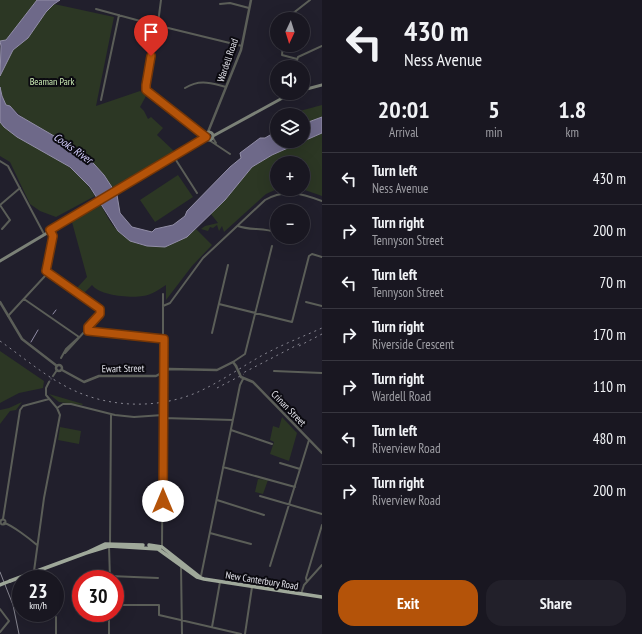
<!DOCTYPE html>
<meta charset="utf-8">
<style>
:root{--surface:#191721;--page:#22202a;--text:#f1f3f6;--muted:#9f9fa5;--line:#37363f;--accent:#b45309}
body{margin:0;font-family:"PT Sans Narrow",sans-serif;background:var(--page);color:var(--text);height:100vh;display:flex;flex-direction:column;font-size:15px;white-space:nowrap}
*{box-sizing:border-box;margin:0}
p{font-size:13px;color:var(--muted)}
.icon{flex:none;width:22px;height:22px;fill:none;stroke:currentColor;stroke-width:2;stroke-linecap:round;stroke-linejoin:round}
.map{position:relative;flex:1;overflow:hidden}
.details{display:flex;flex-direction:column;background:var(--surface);width:320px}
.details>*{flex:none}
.hud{background:#191721;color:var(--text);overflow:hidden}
.needle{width:26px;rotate:184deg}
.tools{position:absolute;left:270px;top:12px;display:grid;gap:8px}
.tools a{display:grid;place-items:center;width:40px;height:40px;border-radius:50%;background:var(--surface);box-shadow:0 4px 16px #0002,0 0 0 1px var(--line);font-size:20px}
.speed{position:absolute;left:12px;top:570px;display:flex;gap:8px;font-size:20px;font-weight:700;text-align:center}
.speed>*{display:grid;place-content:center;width:52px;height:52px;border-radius:50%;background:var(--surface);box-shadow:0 4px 16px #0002,0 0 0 1px var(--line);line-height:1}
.speed small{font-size:10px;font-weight:400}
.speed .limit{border:6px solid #d22;background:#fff;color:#111}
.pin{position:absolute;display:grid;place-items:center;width:34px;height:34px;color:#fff;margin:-41px -17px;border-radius:50% 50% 50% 0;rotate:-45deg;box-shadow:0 0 4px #0007}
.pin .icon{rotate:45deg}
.me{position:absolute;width:44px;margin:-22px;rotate:0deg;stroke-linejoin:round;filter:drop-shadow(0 0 3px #0008)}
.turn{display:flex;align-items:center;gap:14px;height:84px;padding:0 16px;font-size:18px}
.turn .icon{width:52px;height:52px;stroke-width:2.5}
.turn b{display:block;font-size:28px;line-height:34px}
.eta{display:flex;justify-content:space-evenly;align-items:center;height:68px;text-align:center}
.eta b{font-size:24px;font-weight:700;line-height:28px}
.primary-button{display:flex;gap:8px;margin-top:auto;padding:8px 16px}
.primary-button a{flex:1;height:46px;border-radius:16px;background:var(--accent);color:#fff;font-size:16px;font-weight:700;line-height:46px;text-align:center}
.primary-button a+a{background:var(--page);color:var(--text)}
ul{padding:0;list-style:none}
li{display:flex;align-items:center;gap:12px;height:52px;padding:0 16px;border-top:1px solid var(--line)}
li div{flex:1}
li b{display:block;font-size:15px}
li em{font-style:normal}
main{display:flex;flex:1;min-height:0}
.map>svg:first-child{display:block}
.green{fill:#2c3724}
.water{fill:#6e6989;stroke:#928ea7}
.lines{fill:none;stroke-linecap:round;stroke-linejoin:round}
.stream{stroke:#928ea7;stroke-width:1}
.minor-tunnel{stroke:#3f3d49;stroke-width:2;stroke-dasharray:2 1;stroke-linecap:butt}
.minor{stroke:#5b5e58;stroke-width:2}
.tertiary{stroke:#5b5e58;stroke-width:2.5}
.secondary{stroke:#7b8177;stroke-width:3}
.trunk{stroke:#9fa89a;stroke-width:3.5}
.tram{stroke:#888792;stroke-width:1}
.rail{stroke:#888792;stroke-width:1;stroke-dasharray:2 4;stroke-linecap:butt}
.minor-bridge{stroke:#5b5e58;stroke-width:2}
.tertiary-bridge{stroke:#5b5e58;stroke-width:2.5}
.trunk-bridge{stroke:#9fa89a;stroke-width:3.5}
.route-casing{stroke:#753606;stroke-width:10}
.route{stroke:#b45309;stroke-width:7}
.labels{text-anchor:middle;stroke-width:4;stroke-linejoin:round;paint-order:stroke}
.street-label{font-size:10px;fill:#e6e6ee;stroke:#0b0a10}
.park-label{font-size:10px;fill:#cdedb6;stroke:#0b0a10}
.water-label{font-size:11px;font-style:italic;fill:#d5cffe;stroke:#0b0a10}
</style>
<main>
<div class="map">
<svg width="322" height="634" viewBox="0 0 322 634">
<rect width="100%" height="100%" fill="#211f2c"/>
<path class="green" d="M0 0H37L6 40 0 41Z
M54 4 114 17 96 106 140 91 146 96 140 107 144 111 148 119 151 117 163 128 157 135 175 152 113 189 104 175 88 157 23 118 10 106 6 105 2 96 0 87V76L4 66 13 50 28 38 41 17Z
M322 105V117L303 124V115H285Z
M0 122C9 133 21 138 33 145 58 158 80 171 95 196L56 217 40 211 30 204 10 162 0 156Z
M322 133V196L302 189H303V163H277V189L266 194 224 232 222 226 219 231 217 225 213 228 210 227 208 231 201 229 205 226 218 223 211 214 252 167 272 155Z
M178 175 193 197 155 222 140 200Z
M100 204C106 213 110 224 118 231 141 254 173 250 196 229L212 245 192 266 166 300V285C160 289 151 295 143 296 131 298 100 296 92 285L83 294 76 289 87 277 72 222Z
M0 351 44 381 43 388 19 393 0 403Z
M49 394 83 404 82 405 59 402Z
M22 402 16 410 10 411 0 424V410L9 408Z
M282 417 297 433 289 461 270 454 274 442 270 440 273 426 279 428Z
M60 427 81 431 79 444 58 440Z
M258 479 268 480 263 494 255 492Z"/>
<path class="water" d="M37 0H60L54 4 46 12 28 38 13 50 0 76 1 46 0 41 6 40Z
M0 87 2 96 6 105 10 106 18 115 85 154 104 175 117 195 120 213 132 227 152 232 155 229 173 225 185 216 187 211 230 167 241 158 240 153 260 138H265L277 131V141H303V124L322 117V133L272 155 252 167 225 200 187 237 165 247 147 246 130 241 118 231 90 187 70 167 17 137 4 127 0 122Z"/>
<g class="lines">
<path class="stream" d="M53 314 56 310
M31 342 38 330"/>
<path class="minor-tunnel" d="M49 382 53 376"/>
<path class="minor" d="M220 4 230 3 249 8
M96 9 155 25
M289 19 292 14 310 0
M155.5 25a2.5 2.5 0 1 1 5 0a2.5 2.5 0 1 1-5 0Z
M158 23 161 0
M160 26 242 46
M157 28 146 85V90L206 137
M283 45 282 55 297 59
M295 67 298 57 322 46
M185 88C200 79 210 83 226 87
M101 100 119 15
M199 130 207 133
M213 138 216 143
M209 140 230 154
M174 157 197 193
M0 161 8 166 44 234
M0 205 10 220 2 229
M0 205 20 188
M238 226C250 231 265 227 277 233
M46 271 100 310V314L88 327V331
M163 294V399
M24 299 79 337
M306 302 322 306
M219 304 292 322 309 256 312 254 322 257
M163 306 170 303 203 258 265 200C285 188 302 194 322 201
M8 316 45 276 53 236 51 231
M212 333 228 265
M65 353 86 330 164 339
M61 358 66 349 78 338
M233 362 245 354 272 246
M274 371 322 373
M53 376 57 370
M57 408 63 404H71L115 415 134 417 163 415
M163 418 233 420
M231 430 272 444
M280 463 300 469
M223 467 295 487
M260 496 322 514
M217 500 264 515
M3 519 20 410 23 406 49 399
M0.5 522a2.5 2.5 0 1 1 5 0a2.5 2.5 0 1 1-5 0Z
M4 523C12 525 30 539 37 545
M210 533 251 544
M110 544 111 415
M109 546 110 579
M162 546 163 410
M181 565 182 634
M270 566 309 440
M34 571 44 498 60 415 57 408 46 395V388L49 382
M110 576 158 578
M201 576 240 385 243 379
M307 582 306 578 322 525
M301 594 304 585 322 565
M115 605H159V615L241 634
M0 609 9 621 0 632
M212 627 220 582
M56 634V617
M109 634V613
M245 634 252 587"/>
<path class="tertiary" d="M208 132 241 50 251 0
M0 302 22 339 57 366
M56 368a3 3 0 1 1 6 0a3 3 0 1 1-6 0Z
M62 370 84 382 99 376H156L169 369 217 370 233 362 236 366
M241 377 253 382 322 453"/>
<path class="secondary" d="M303 90 322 85
M205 136a4 4 0 1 1 8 0a4 4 0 1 1-8 0Z
M213 136 288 95 292 96 294 93
M154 168 208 139
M0 261 185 151"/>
<path class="trunk" d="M149 545 162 547 200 577
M86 553 105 544 143 545
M10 581 86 553 109 546 158 549 197 577 204 579 322 597"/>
<path class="tram" d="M0 572 13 605 19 634"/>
<path class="rail" d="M0 341C23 357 47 378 73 390 111 408 159 409 198 392 220 382 240 368 261 356 281 345 302 337 322 328
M299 346 322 334
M239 375 303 342
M217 388 244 374"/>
<path class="minor-bridge" d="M163 399V410"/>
<path class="tertiary-bridge" d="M236 366 241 377"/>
<path class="trunk-bridge" d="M0 585 10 581"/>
</g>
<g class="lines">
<defs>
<path id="route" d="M151 56 146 85V90L206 137 50 230 53 236 46 271 100 309V314L88 327V331L164 339 163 501"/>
</defs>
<use href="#route" class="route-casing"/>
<use href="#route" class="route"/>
</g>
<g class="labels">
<g class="street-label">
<text transform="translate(227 60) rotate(-71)" y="4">Wardell Road</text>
<text transform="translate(123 368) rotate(-1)" y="4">Ewart Street</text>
<text transform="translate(289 408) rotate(46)" y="4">Crinan Street</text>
<text transform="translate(262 580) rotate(9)" y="4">New Canterbury Road</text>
</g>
<g class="park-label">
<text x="52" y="85">Beaman Park</text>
</g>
<g class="water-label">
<text transform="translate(73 148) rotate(35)" y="4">Cooks River</text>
</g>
</g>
</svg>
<div class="tools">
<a><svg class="needle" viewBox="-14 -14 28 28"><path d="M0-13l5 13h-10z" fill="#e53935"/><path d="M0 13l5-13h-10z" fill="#9f9fa5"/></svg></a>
<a><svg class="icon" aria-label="sound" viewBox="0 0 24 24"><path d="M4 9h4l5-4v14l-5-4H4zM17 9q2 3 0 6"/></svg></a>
<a><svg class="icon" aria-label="layers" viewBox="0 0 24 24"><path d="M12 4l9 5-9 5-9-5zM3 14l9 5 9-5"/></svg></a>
<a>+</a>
<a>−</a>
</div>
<div class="speed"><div>23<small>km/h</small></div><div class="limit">30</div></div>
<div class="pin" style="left:151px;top:56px;background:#d93025"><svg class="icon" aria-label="arrive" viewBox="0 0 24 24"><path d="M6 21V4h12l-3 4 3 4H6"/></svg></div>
<svg class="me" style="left:163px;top:501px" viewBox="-20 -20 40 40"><circle r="19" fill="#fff"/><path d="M0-13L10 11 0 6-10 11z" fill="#b45309"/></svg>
</div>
<section class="details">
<div class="hud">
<div class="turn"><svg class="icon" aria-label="left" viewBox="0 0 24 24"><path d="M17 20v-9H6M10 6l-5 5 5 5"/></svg><div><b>430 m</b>Ness Avenue</div></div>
</div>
<div class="eta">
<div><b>20:01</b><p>Arrival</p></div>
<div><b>5</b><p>min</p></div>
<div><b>1.8</b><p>km</p></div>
</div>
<ul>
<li><svg class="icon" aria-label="left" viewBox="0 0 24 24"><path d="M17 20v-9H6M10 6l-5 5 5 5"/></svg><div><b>Turn left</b><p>Ness Avenue</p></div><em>430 m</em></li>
<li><svg class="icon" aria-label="right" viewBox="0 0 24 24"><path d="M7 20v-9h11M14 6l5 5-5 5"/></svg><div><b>Turn right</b><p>Tennyson Street</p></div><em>200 m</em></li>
<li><svg class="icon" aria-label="left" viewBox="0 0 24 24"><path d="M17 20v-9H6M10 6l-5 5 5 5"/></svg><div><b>Turn left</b><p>Tennyson Street</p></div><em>70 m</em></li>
<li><svg class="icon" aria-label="right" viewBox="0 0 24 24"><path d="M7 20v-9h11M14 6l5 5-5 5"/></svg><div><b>Turn right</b><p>Riverside Crescent</p></div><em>170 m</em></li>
<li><svg class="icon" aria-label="right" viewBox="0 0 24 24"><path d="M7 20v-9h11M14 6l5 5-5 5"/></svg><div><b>Turn right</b><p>Wardell Road</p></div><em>110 m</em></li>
<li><svg class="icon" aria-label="left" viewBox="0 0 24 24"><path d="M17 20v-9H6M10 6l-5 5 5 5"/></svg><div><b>Turn left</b><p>Riverview Road</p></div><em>480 m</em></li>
<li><svg class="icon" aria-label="right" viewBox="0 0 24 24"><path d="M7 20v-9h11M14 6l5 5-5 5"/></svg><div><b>Turn right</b><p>Riverview Road</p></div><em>200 m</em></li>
</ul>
<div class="primary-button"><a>Exit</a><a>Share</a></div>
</section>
</main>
